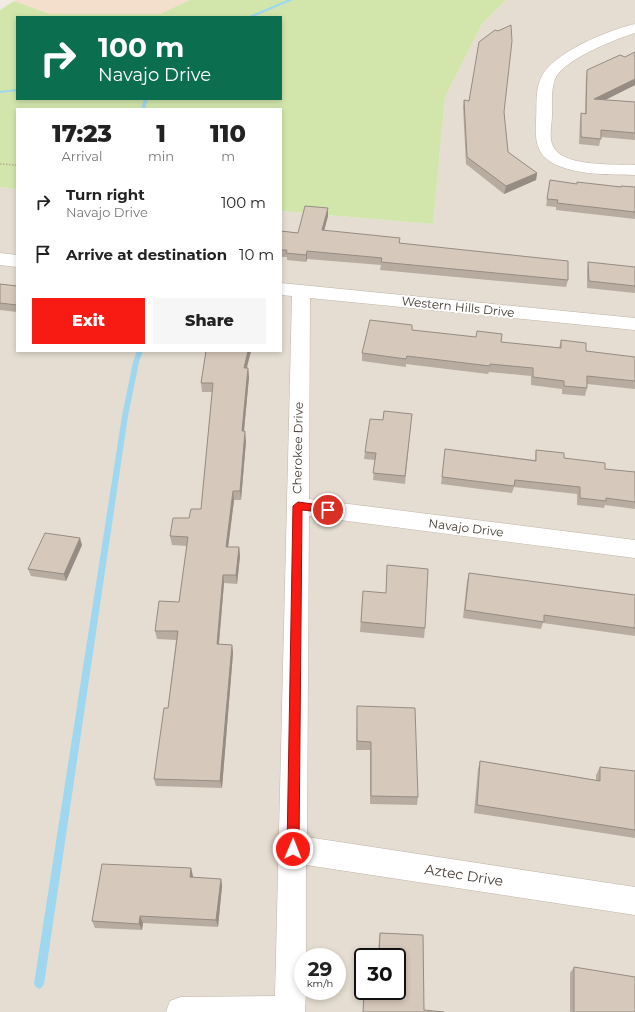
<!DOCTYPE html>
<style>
:root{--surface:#fff;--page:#f6f6f6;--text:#222;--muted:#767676;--accent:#f81b13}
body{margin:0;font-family:Montserrat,sans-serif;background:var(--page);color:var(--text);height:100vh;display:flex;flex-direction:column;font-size:15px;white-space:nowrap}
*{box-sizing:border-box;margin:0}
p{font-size:13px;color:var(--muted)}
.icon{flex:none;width:22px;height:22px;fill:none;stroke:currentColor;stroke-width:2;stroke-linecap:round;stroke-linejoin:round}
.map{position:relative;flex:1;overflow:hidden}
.details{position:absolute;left:16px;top:108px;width:266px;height:244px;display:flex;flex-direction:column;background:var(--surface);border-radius:0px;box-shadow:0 2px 6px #0003}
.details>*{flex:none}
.hud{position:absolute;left:16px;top:16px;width:266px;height:84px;border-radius:0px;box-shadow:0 2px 6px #0003;background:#0b6e4f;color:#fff;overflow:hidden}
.speed{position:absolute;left:294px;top:948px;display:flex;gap:8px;font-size:20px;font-weight:700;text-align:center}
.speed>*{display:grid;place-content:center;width:52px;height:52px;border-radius:50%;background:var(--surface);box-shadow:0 2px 6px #0003;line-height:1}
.speed small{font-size:10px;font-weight:400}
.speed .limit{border:2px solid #111;border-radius:6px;background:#fff;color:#111}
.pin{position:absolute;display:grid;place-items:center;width:34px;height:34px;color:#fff;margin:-17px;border:2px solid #fff;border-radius:50%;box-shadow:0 1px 4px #0007}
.me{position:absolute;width:44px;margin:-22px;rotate:1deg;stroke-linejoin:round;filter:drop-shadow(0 0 3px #0008)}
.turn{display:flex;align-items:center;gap:14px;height:84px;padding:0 16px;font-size:18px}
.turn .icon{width:52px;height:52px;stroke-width:2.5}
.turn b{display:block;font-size:28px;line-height:34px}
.eta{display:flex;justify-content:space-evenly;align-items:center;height:68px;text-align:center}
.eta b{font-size:24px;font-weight:800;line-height:28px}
.cta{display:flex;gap:8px;margin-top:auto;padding:8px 16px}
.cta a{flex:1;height:46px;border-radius:0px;background:var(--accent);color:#fff;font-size:16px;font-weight:800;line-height:46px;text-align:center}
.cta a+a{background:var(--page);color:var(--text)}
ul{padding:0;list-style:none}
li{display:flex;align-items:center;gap:12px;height:52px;padding:0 16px}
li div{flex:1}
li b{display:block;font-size:15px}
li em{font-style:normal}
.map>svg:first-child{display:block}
.residential{fill:#e5ddd1;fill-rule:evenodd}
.commercial{fill:#f4dfcd}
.green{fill:#d2e6ab;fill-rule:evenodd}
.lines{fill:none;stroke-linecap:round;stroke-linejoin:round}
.stream{fill:#9ed7ef;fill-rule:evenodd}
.minor-casing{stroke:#bfb5a9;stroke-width:1}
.path{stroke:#beac97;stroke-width:1.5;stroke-dasharray:1.5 1.5;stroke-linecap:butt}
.minor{fill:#fff;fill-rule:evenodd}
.wall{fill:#b8aca1}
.shaded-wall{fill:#968c83}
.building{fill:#d6c8bb;stroke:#968c83}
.route{fill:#f81b13;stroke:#a1120c}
.labels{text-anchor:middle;stroke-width:4;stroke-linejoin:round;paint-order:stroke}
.street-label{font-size:12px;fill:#433b33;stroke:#fff}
.near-street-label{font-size:14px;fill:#433b33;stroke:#fff}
</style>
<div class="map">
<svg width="635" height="1012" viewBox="0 0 635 1012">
<rect width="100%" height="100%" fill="#f1ebe3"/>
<path class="residential" d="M506 0H635V1012H0V187L17 189V351H281V211L433 224 445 97 482 24ZM303 957H337V991H303ZM363 957H397V991H363Z"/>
<path class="commercial" d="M16 0H190L160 14H50L14 1Z"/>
<path class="green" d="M190 0H506L482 24 445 97 433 224 281 211V109H17V189L0 187V10L14 1 50 14H160ZM17 17H281V99H17Z"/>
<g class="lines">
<path class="stream" d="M287 0H293L253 17H247Z
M17 89V91L0 93V91Z
M144 99H148L145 109H141Z
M137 351H143L139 362 128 416 44 984 42 987 39 989 36 987 34 984 122 416 133 362Z"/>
<defs>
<path id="minor" d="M635 24V33C616 39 562 60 555 79 551 90 552 103 552 115 552 125 548 139 554 148 565 167 616 164 635 165V175C609 174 575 176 551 162 536 153 535 138 536 122 537 108 535 93 540 80 550 53 609 30 635 24Z
M0 253 17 255V267L0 265Z
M281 283 635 318V330L310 298 309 499 635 540V558L309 516 307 837 635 887V915L306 865V957H303V991H306L305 1012H166L170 1001 181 997 275 996 292 296 281 295Z"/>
</defs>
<use href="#minor" class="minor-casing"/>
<path class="path" d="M0 164 17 165"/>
<use href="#minor" class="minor"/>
</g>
<path class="wall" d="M635 52V85L605 100 635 102V140L601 137 599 146 579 144 580 120 581 113H585L586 76 587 70 625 57Z
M464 100 504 112 508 152 537 173 536 180 504 194 466 164 463 107Z
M550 180 576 184 621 187V186L635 187V219L556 210V207L546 206Z
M328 208V216L324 231 400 243 568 280 566 287 380 270 381 265 307 259 306 262 287 260V257H281V231L298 233Z
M588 262 635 267V293L587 288V270Z
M0 284 17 286V312L0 310Z
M412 325V330L501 342 559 348 561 340 586 351 635 357V389L587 384V388L585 396 562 394V389L531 385V376L489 372 488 374 406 364V367L362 361V353Z
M206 351H251L247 368H248L249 377 244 431 246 441 241 500H234L228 547H239L240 556 237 584 224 583 219 644 232 645 233 653 222 788 156 786 154 779 168 708 176 640 157 639 155 631 179 602 187 546 172 545 170 536 189 518 201 509 212 392H202L201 383Z
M412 414 405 484 373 480 375 460 364 459 365 452 383 420Z
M445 449 535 460 536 450 564 458 605 469 635 472V509L605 505 604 508 577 505V494L514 487 512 493 441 484Z
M82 545 66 581 31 576 28 569Z
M469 573 635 595V636L543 623 541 629 463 618 467 581Z
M363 591 425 628 424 638 360 632Z
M357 706 418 797 417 805 370 804V750H356Z
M480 761 596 780V775L600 767 635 771V838L474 813 478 769Z
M191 868 192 877 221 879 222 886 218 927 143 923 142 930 95 928 92 921Z
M380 933 423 935 424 1010 444 1012H363V990V991H397V957H378L379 939Z
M574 967 635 1012H570V973Z"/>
<path class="shaded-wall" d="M635 79V85L593 106 594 99Z
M537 173 536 180 504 194 506 186Z
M328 208V216L322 238V230Z
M307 251V259L306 262V255Z
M248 351H251L244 377V368Z
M248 368 249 377 243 441 242 431Z
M245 431 246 441 241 500 240 491Z
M233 491 234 500 227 556 226 547Z
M80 538 82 545 66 581 64 574Z
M239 547 240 556 237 584 236 575Z
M223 575 224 583 218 653 217 644Z
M232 645 233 653 222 788 220 781Z
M191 868 193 876 192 884 190 877Z
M221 879 222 886 218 927 216 920Z
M140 916 143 923 142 930 139 924Z"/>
<path class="building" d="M511 25 512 41 504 112 508 152 537 173 506 186 467 157 464 100 469 101 479 42 495 30 498 31Z
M635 52V56H634H635V79L594 99 635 102V133L601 130V139L581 137V113L586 114 587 70 620 55 625 57Z
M550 180 577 184V182L621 187V186L635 187V212L557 203 558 200 547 199Z
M305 206 328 208 322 230 400 238 399 243 568 261V280L381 262 382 258 307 251 306 255 286 253 287 250H281V231L298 233Z
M588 262 635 267V286L589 281Z
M0 284 17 286V305L0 303Z
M370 320 412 325V330L476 337 477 331 502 334 501 342 561 348V340L586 343V351L635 357V381L587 376V388L564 386V381L533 377V368L490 364V366L407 356 406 359 362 353Z
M206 351H248L244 368H248L242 431H245L240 491H233L226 547H239L236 575H223L217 644 232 645 220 781 154 779 164 708H168L178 631H155L159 601 179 602 188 537 170 536 173 518H189L191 509H201L213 383H201Z
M384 411 412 414 405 476 373 473 376 453 365 452 370 419 383 420Z
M445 449 536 461V450L564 453V458L605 463V469L635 472V502L606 498V501L580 498V487L515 480 514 486 442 477Z
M45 533 80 538 64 574 28 569Z
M387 565 428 569 425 628 361 622 363 591 386 593Z
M469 573 635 595V628L544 615V622L465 610Z
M357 706 415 708 418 797 371 796V742L357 741Z
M480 761 600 781V767L635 771V830L477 805Z
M102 864 191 868 190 877 221 879 216 920 140 916 139 924 92 921Z
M380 933 423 935 424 1010 444 1012H363L364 991H397V957H379Z
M574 967 635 977V1012H574Z"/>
<path class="route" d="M298 502 328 506 333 510 328 513 302 510 299 849 297 853 293 855 289 853 287 849 293 506Z"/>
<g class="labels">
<g class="street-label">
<text transform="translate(458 307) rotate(6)" y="4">Western Hills Drive</text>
<text transform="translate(298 448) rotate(-89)" y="4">Cherokee Drive</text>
<text transform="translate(466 528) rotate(7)" y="4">Navajo Drive</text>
</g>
<g class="near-street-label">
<text transform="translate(464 875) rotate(9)" y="5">Aztec Drive</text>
</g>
</g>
</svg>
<div class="speed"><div>29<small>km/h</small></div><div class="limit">30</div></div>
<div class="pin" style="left:328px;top:510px;background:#d93025"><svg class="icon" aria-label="arrive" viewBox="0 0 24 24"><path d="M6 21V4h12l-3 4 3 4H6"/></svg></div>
<svg class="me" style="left:293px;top:849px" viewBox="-20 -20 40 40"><circle r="17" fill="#f81b13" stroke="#fff" stroke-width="3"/><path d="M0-11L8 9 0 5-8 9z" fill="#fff"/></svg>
<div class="hud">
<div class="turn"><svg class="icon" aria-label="right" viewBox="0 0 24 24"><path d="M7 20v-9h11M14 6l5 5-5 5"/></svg><div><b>100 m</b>Navajo Drive</div></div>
</div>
<section class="details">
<div class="eta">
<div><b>17:23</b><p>Arrival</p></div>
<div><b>1</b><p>min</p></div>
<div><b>110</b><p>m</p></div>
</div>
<ul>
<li><svg class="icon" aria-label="right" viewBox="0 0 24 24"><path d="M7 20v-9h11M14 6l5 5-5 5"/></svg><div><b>Turn right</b><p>Navajo Drive</p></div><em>100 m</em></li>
<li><svg class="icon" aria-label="arrive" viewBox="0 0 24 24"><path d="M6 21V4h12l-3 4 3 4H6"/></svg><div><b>Arrive at destination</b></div><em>10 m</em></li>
</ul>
<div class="cta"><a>Exit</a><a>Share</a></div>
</section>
</div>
